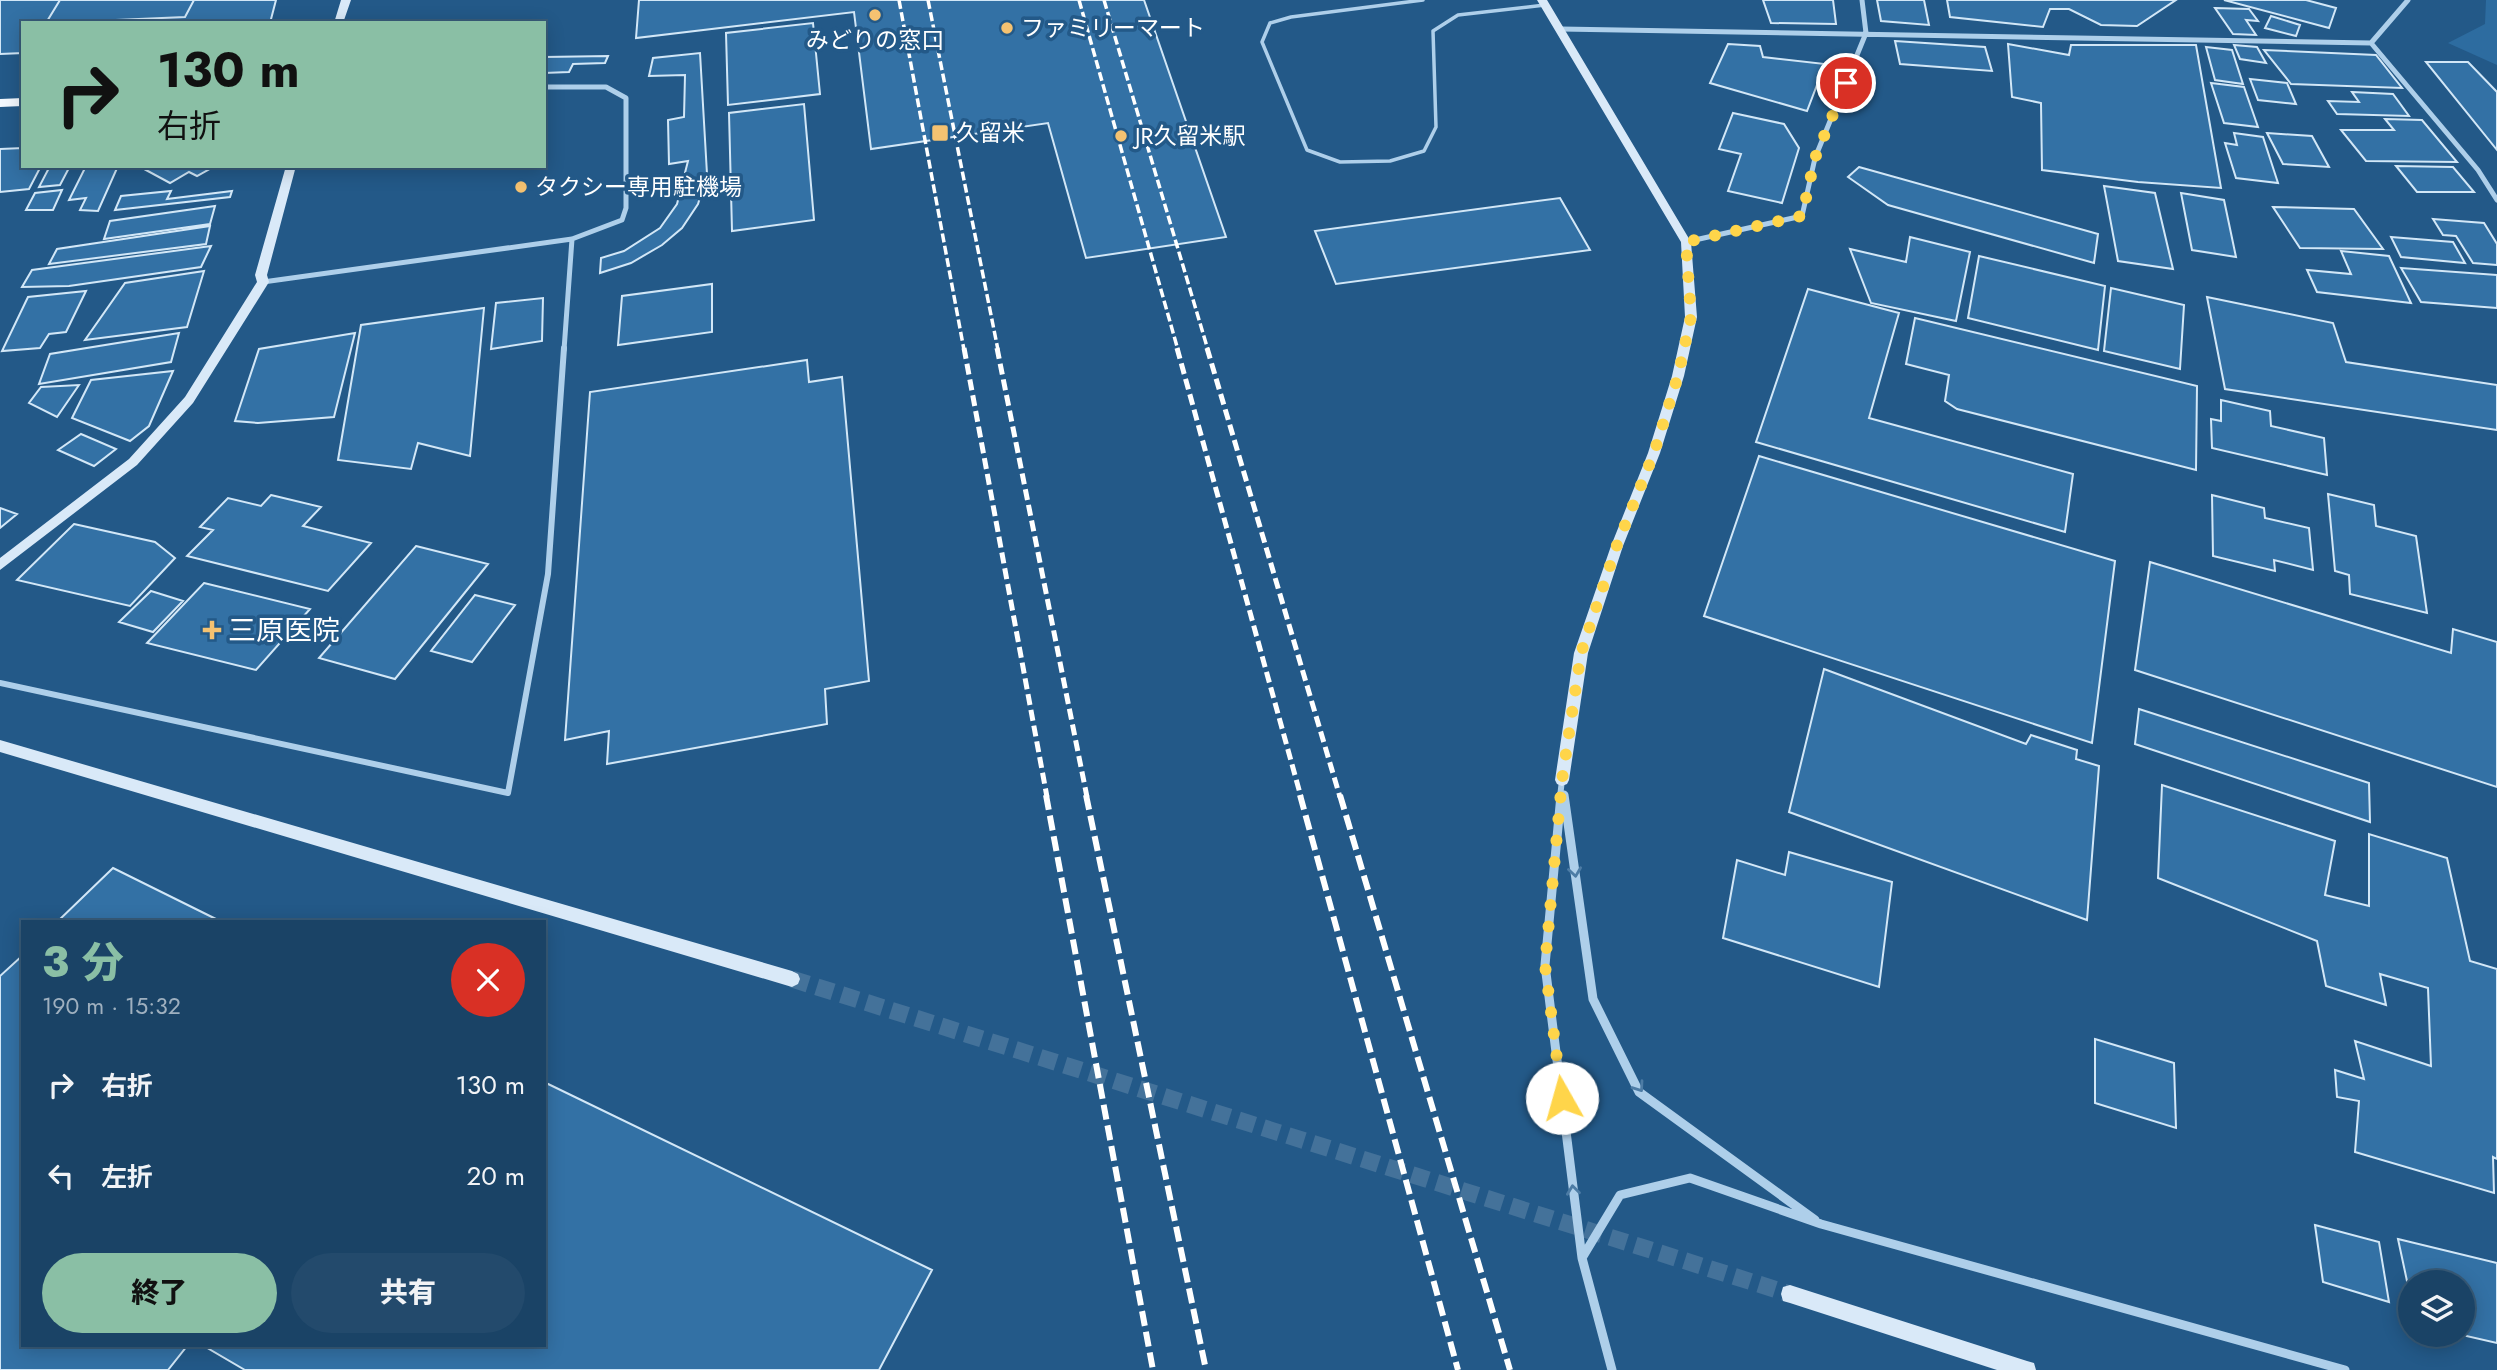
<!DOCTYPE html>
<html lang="ja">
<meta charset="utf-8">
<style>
:root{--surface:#1a4366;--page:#234a6c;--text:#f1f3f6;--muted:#9fb0bf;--line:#385c7a;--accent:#8abfa5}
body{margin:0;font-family:Jost,"Noto Sans JP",sans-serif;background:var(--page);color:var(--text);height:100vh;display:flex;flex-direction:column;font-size:26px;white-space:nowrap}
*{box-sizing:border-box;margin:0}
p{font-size:23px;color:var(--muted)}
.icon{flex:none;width:38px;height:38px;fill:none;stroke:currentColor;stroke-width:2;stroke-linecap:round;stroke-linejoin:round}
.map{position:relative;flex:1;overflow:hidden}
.side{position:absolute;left:21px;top:920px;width:525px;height:427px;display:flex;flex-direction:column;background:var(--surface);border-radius:0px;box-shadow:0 4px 18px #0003,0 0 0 2px var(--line)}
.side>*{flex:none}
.guide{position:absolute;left:21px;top:21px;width:525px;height:147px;border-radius:0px;box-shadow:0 4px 18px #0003,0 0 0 2px var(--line);background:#8abfa5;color:#111;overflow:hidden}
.controls{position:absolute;left:2398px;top:1270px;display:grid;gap:14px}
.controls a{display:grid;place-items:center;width:77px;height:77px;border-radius:50%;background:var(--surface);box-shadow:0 4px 18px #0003,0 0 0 2px var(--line);font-size:35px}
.pin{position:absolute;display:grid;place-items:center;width:60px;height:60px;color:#fff;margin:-30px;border:4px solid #fff;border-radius:50%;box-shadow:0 2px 7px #0007}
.me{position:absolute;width:77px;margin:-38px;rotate:353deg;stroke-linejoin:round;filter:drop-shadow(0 0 5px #0008)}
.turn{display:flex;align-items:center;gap:24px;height:147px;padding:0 21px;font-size:32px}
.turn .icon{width:91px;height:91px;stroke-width:2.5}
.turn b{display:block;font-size:49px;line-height:60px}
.round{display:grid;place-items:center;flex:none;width:74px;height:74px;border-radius:37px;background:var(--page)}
.headline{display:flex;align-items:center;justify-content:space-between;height:119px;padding:0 21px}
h1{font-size:42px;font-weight:800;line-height:52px;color:var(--accent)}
.button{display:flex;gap:14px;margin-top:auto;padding:14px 21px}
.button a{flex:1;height:80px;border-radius:42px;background:var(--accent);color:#111;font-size:28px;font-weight:800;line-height:80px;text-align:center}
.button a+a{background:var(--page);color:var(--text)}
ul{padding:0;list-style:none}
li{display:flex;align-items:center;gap:21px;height:91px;padding:0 21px}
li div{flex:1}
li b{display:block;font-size:26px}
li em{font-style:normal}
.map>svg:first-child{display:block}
.green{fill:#2d6ca0}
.building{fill:#3371a5;stroke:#d2e7f7;stroke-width:2}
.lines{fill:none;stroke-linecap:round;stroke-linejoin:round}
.secondary-tunnel{stroke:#44729a;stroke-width:17;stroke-dasharray:17 9;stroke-linecap:butt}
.lane{stroke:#aecfea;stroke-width:3.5}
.street-far2{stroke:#aecfea;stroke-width:5}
.street-far1{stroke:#aecfea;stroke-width:6}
.street{stroke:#aecfea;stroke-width:9}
.secondary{fill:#d9e9f8;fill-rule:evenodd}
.primary{fill:#f2f8fe;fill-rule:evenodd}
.rail-far2{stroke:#fff;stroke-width:3.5;stroke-dasharray:9 3.5;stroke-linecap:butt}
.rail-far1{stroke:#fff;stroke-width:5;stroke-dasharray:11 5;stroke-linecap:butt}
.rail{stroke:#fff;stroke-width:6;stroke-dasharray:15 6;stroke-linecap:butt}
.oneway{stroke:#4d7ca5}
.route{stroke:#ffd54a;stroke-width:12;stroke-dasharray:0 21.6}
.poi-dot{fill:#f5c271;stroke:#235988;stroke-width:2.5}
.labels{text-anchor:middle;stroke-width:7;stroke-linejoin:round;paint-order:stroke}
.far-poi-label{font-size:23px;fill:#fff;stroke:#235988;text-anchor:start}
.poi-label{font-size:28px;fill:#fff;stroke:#235988;text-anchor:start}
</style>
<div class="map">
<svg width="2497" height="1370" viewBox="0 0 2497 1370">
<rect width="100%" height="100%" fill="#235988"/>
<path class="green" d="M2486 0H2497V65L2448 43 2485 24Z"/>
<path class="building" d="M0 0H276L270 23H23V53L0 54Z
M60 0H194L185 17 46 23Z
M639 0H1144L1226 237 1086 258 1048 123 871 149 854 12 636 38Z
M1763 0H1833L1836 24 1771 23Z
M1877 0H1924L1929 25 1881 21Z
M1947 0H2176L2137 26 2101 25 2069 9H2050L2043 27 1950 17Z
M2224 0H2306L2336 8 2329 28Z
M2215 8 2249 9 2258 21 2246 20 2256 35 2233 34Z
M2271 16 2300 25 2296 36 2265 28Z
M813 23 820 94 728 105 726 33Z
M1895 41 1985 47 1992 71 1900 64Z
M1728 44 1760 46 1763 57 1825 64 1807 111 1710 83Z
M2008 44 2069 55 2071 45H2196L2221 188 2138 182 2042 170 2041 103 2012 97Z
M2234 45 2257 47 2266 63 2240 59Z
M2206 47 2232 50 2243 84 2215 80Z
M2264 50 2376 55 2402 88 2291 84Z
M700 53 707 174 698 204 682 228 662 245 631 263 600 273 601 258 624 251 660 228 677 204 688 161 669 164 668 120 684 117 685 75 649 76 653 58Z
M608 56 605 63 573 64 569 72 544 73V57Z
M2426 62H2468L2497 92V150Z
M2250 79 2287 83 2296 104 2258 100Z
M2211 83 2244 87 2258 127 2224 123Z
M2352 92 2393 94 2409 116 2337 114 2328 101 2359 102Z
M804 104 814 220 732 231 729 113Z
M1733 113 1784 124 1799 148 1782 203 1728 191 1741 154 1719 149Z
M2385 119 2422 120 2457 162 2366 161 2341 130H2394Z
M2234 133 2263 137 2278 183 2236 178 2225 143 2237 145Z
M2267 133 2312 136 2329 167 2283 164Z
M23 148V166H41L29 189 0 192V149Z
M50 166H70L60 185 39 187Z
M86 166H118L98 211 80 210 86 198 69 200Z
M150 166H215L197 176 189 172 170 183 144 169Z
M2396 166 2453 167 2474 192H2417Z
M1859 167 2098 234 2094 263 1888 205 1848 177Z
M2104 186 2155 193 2173 269 2118 261Z
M62 190 53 210H26L35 193Z
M171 191 167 199 232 191 230 197 115 210 121 196Z
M2181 193 2224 200 2236 257 2192 250Z
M1560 198 1590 250 1336 284 1315 231Z
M215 206 210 224 104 239 110 221Z
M2273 207 2354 209 2383 249 2300 248Z
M2433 219 2484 223 2497 244V265L2473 263 2456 236 2443 235Z
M210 226 206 244 49 264 57 249Z
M1910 237 1970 252 1956 321 1871 303 1850 249 1906 262Z
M2391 237 2453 242 2465 263 2401 257Z
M211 246 201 267 69 286 22 287 32 270Z
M2341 251 2389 256 2411 303 2317 292 2307 270 2351 274Z
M1979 256 2105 286 2098 350 1968 318Z
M2401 268 2497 275V308L2421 302Z
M204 271 187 327 85 340 125 283Z
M712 284V332L618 345 622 296Z
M2111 288 2184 305 2180 369 2104 351Z
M1808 289 1899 313 1869 418 2073 474 2065 532 1756 442Z
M86 291 66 332 49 334 40 348 2 351 28 297Z
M2207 297 2333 323 2346 362 2497 385V430L2225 389Z
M543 298 542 341 491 349 496 303Z
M484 308 470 456 418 443 411 469 338 460 361 325Z
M1915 318 2197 386 2196 470 1957 409 1945 401 1949 375 1906 364Z
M179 333 171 362 39 384 50 354Z
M355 333 334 417 258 423 235 421 259 349Z
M807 360 809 382 842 377 869 681 825 689 827 724 607 764 609 731 565 740 590 392Z
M173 371 149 426 130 441 72 418 91 380Z
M79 385 57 417 29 403 41 387Z
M2221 400 2270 411 2271 426 2324 438 2327 475 2212 448 2211 419 2221 421Z
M81 434 116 449 94 466 58 450Z
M1759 456 2115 561 2092 743 1704 616Z
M2328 494 2374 505 2376 526 2416 536 2427 613 2350 594 2349 575 2335 571Z
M271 495 321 507 303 526 371 543 328 591 187 556 213 530 200 527 228 498 261 506Z
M2212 495 2264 508 2265 518 2309 528 2313 570 2274 560 2275 571 2213 556Z
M0 508 17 514 0 528Z
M74 524 155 542 175 558 130 606 17 580Z
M416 546 488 564 395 679 319 658Z
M2150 562 2451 653 2453 629 2497 642V787L2135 670Z
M204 583 310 609 256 670 147 643Z
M151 591 183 601 153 632 119 622Z
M475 595 515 605 472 662 431 651Z
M1824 669 2026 744 2031 735 2077 750 2076 759 2099 766 2087 920 1789 812Z
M2139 709 2369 783 2370 822 2135 744Z
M2162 785 2335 841 2325 895 2369 906V834L2447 858 2470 961 2497 969V1159L2493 1157 2494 1193 2355 1152 2359 1101 2337 1097 2335 1070 2364 1079 2355 1041 2431 1066 2428 988 2380 974 2386 1005 2326 986 2317 941 2158 878Z
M1789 852 1892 882 1879 987 1723 938 1737 860 1785 875Z
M113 868 222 922H57Z
M23 955V1346H187L168 1370H0V976Z
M2095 1039 2174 1063 2176 1128 2095 1103Z
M544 1082 932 1270 879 1370H245L204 1346H544Z
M2315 1225 2379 1242 2389 1302 2323 1282Z
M2398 1239 2497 1263V1343L2462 1335V1283H2410V1295Z"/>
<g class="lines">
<path class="secondary-tunnel" d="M792 979 1790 1294"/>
<path class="lane" d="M1423 0 1291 17 1270 23 1262 42 1307 150 1340 162 1390 161 1424 151 1436 127 1433 31 1458 15 1545 5"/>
<path class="street-far2" d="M1561 29 2371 43 2478 170 2497 200
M2371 43 2408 0
M1686 242 1802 216 1815 158 1866 33 1862 0
M263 282 572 239 622 220 626 208V98L606 87H544
M564 350 572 239"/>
<path class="street-far1" d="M0 683 508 793 548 574 564 348
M1560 797 1562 780"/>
<path class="street" d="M1561 795 1545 965 1582 1258 1612 1370
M1564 795 1593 999 1639 1092 1815 1220
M1582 1258 1620 1195 1690 1178 1821 1224 2345 1370"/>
<path class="secondary" d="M341 0H351L343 23H334Z
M1537 0H1547L1691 242 1697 317 1684 376 1660 453 1623 546 1588 653 1569 780 1567 784 1562 786 1557 784 1555 780 1574 653 1611 546 1648 453 1672 376 1685 317 1681 242Z
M286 166H296L267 275 269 282 193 403 137 465 0 570V558L129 459 185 397 257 282 255 275Z
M0 740 792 971 798 974 800 979 798 984 792 987 0 752Z
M1790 1285 2027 1361 2034 1363 2036 1370H1997L1790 1303 1783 1301 1781 1294 1783 1287Z"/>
<path class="primary" d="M23 98V106L0 107V99Z"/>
<path class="rail-far2" d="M899 0 964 350
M928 0 998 350
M1079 0 1178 350
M1104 0 1208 350"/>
<path class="rail-far1" d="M964 348 1047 797
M997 348 1087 797
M1177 348 1301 797
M1207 348 1340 797"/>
<path class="rail" d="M1046 795 1153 1370
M1086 795 1206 1370
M1300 795 1458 1370
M1340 795 1510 1370"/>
</g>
<defs><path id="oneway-chevron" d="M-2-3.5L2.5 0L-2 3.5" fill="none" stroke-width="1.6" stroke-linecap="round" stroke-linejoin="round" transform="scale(1.75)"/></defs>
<g class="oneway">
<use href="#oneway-chevron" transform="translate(1575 872) rotate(82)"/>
<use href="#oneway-chevron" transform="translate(1639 1087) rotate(55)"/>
<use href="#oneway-chevron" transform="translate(1573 1190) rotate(-97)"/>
</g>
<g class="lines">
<path class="route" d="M1562 1098 1545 965 1562 780 1581 653 1617 545 1654 453 1678 376 1691 317 1686 242 1802 216 1815 158 1846 83"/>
</g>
<g class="poi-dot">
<circle cx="875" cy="15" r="7"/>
<circle cx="1007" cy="28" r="7"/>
<rect x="931" y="124" width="18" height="18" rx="3.5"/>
<circle cx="1121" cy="136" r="7"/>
<circle cx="521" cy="187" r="7"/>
<path d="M208.5 619.5h7v7h7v7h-7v7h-7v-7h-7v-7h7z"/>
</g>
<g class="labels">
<g class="far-poi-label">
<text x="1021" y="36">ファミリーマート</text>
<text x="875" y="48" text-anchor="middle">みどりの窓口</text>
<text x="956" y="141">久留米</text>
<text x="1135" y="144">JR久留米駅</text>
<text x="535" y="195">タクシー専用駐機場</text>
</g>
<g class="poi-label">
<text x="228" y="640">三原医院</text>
</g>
</g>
</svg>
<div class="controls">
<a><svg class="icon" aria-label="layers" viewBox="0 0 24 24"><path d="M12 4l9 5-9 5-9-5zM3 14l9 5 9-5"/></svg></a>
</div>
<div class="pin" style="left:1846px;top:83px;background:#d93025"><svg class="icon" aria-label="arrive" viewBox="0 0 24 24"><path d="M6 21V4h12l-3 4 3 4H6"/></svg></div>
<svg class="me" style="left:1562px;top:1098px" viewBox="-20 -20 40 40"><circle r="19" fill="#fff"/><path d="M0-13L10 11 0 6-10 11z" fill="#ffd54a"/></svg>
<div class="guide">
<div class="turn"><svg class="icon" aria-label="right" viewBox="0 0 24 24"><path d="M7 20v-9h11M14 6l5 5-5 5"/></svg><div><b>130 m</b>右折</div></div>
</div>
<section class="side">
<div class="headline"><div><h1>3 分</h1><p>190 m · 15:32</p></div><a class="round" style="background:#d93025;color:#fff"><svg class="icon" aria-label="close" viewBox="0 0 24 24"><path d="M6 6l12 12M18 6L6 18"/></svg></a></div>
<ul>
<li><svg class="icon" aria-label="right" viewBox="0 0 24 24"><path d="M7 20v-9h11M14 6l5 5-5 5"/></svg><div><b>右折</b></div><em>130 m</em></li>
<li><svg class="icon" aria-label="left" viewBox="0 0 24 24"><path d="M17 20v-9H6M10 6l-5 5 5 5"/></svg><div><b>左折</b></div><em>20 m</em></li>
</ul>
<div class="button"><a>終了</a><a>共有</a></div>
</section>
</div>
